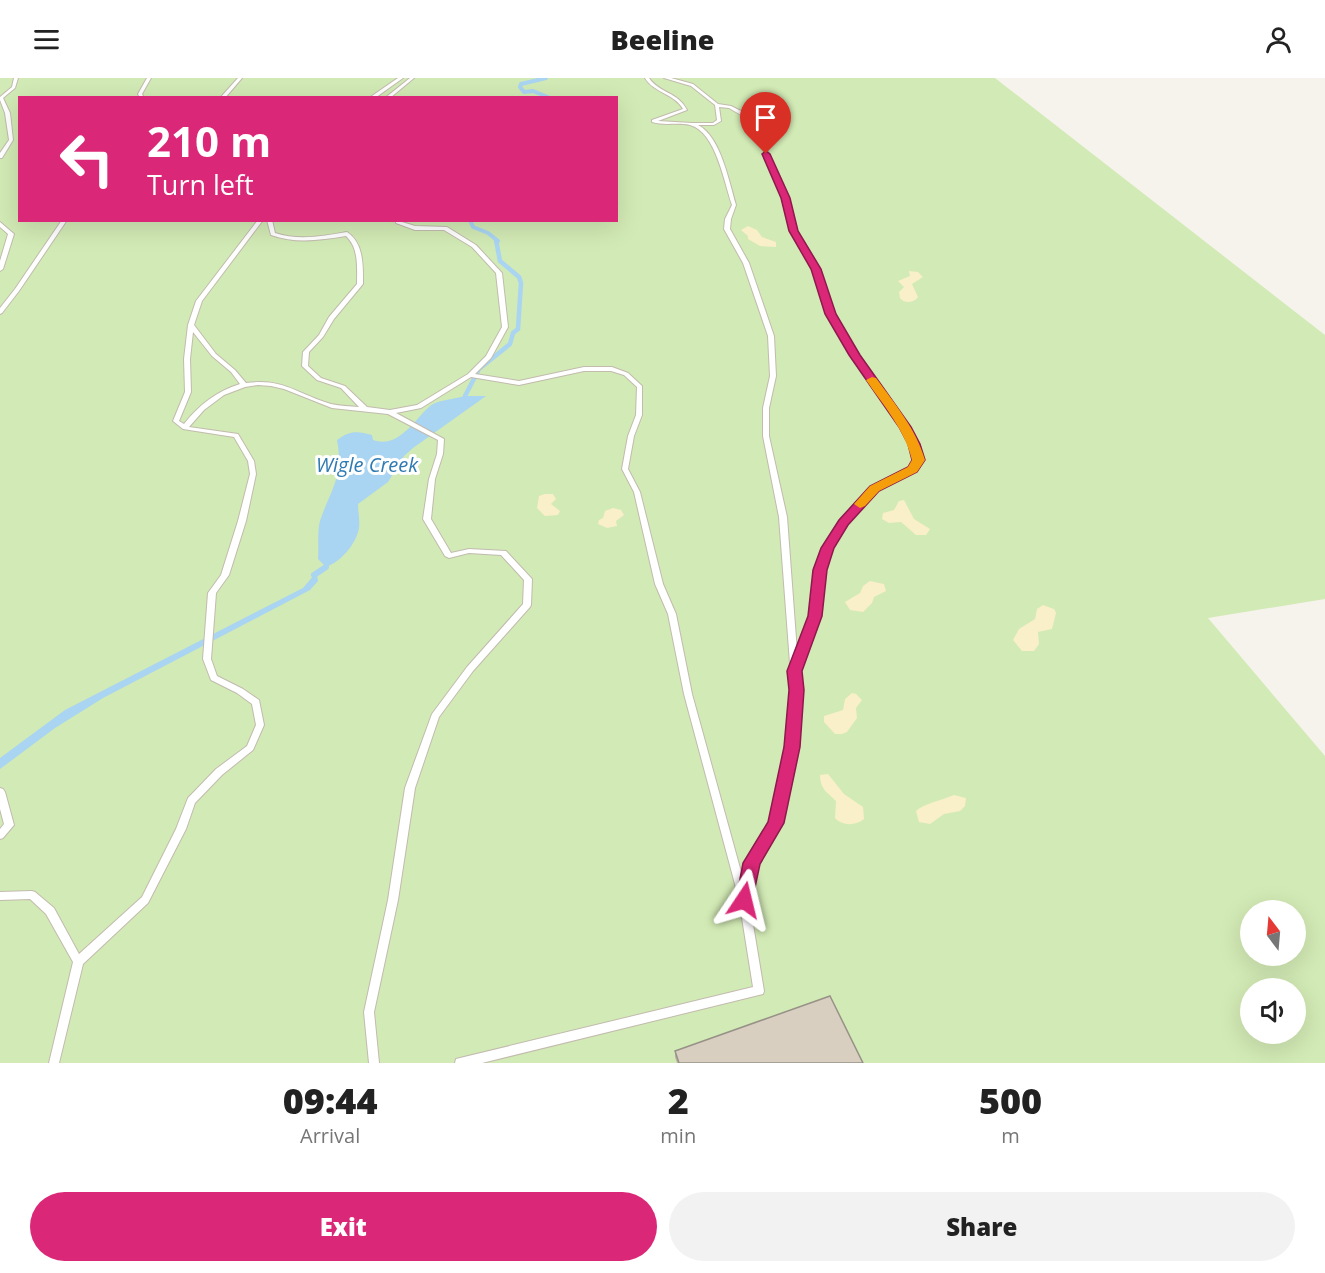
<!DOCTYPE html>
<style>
:root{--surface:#fff;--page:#f2f2f2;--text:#222;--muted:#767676;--accent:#db2777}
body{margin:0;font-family:"Open Sans",sans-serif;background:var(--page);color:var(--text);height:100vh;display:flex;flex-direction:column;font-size:22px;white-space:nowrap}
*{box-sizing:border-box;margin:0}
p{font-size:20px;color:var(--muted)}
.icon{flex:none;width:33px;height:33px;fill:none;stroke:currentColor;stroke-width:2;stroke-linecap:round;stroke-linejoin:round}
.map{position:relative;height:985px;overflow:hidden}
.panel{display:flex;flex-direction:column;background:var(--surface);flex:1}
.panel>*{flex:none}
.top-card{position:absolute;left:18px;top:18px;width:600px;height:126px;border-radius:0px;box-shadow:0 6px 24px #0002;background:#db2777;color:#fff;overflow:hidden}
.needle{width:39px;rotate:344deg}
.controls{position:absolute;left:1240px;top:822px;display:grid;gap:12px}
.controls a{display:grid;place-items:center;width:66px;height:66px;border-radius:50%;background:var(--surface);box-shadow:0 6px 24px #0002;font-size:30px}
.pin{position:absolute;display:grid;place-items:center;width:51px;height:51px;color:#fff;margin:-62px -26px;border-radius:50% 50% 50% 0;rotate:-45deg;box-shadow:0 0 6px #0007}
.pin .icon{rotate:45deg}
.me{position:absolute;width:66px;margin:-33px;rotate:10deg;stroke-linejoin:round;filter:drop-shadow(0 0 4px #0008)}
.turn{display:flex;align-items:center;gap:21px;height:126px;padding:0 30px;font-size:27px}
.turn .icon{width:78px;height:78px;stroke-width:2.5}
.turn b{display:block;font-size:42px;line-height:51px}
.eta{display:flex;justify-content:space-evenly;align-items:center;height:102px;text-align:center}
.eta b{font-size:36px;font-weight:800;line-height:42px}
.primary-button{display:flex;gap:12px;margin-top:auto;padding:12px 30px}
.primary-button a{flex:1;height:69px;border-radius:36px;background:var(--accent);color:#fff;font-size:24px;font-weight:800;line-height:69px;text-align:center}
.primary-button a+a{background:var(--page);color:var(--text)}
header{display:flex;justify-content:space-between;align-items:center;height:78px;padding:0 30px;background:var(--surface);font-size:27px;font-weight:800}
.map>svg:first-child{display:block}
.green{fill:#d2eab5;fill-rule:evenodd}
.sand{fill:#f9efc9}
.water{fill:#a9d4f2}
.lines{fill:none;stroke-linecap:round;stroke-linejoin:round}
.stream-far2{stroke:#a9d4f2;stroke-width:4}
.stream-far1{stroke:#a9d4f2;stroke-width:4.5}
.stream{stroke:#a9d4f2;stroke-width:6}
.service-casing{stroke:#c2bbae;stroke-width:2}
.service{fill:#fff;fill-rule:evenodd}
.wall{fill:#bab2a6}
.building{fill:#d8cfc1;stroke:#979187;stroke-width:1.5}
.route{fill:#db2777;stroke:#8e194d;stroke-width:1.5}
.slow{fill:#f59e0b}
.labels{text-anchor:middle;stroke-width:6;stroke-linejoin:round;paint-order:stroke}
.water-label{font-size:20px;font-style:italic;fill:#2e7ab2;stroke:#fff}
</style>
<header><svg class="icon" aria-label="menu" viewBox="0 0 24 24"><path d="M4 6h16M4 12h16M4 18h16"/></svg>Beeline<svg class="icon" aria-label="person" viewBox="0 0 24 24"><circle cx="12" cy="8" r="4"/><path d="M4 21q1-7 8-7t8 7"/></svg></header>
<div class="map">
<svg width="1325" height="985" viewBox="0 0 1325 985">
<rect width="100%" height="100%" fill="#f6f3ec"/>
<path class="green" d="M0 0H995L1325 257V521L1208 540 1325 678V985H0ZM20 20H616V142H20ZM1251 832H1296V878H1251ZM1251 910H1296V956H1251Z"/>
<path class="sand" d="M748 148 757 152 762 159 776 164V169L760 168 748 161V158L741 152Z
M909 193 918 194 923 199 912 206 918 219C914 225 904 226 900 220L899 214 904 209 898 203 910 198Z
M545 416H553L556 421 551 426 560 433 558 437 545 438 537 430 539 418Z
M904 422 914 441 930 451 926 457H916L901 444 889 445 882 441 883 435 894 432 899 423Z
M613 430 621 432 624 437 616 443 617 448 607 450 598 446 599 442 603 440 605 433Z
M870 503 884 506 886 513 874 519 872 525 863 534 850 532 845 524 860 515 863 508Z
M1043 527 1054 531 1056 535 1052 551 1038 554 1039 566 1034 573H1022L1013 562 1019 551 1035 541 1037 531Z
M852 615 856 616 862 622 856 630 857 640 847 654 842 656H835L824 644V638L843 632 845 621Z
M828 696 844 716 863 729 864 741C856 748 842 748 835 740L836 723C827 714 820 711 820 697Z
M954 717 966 720 965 728 960 733 944 736 930 746 919 744 916 733C923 726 942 722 954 717Z"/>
<path class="water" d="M465 318H486L413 370 404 378 388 404 358 426C358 434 360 443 359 450 356 467 340 484 326 489L318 481C319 469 317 454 320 443 331 410 344 399 337 362 350 352 358 353 372 357L373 362C399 371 414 342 430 328 437 322 455 321 465 318Z
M314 497H317L318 503 310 512 103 620 55 650 0 691V680L65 632 303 510Z"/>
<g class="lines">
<path class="stream-far2" d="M546 0 521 6 520 9 524 14 533 13 550 20
M470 142 473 149 488 155 498 163"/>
<path class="stream-far1" d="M465 318 479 291 510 266 513 255 518 251 521 205 519 199 500 183 496 162"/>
<path class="stream" d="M314 497 326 489"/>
<defs>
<path id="service" d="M14 0H18L15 10 3 20 10 35 13 62 2 80H0V75L9 62 5 35 0 22V19L12 9Z
M147 0H151L142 16 144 20H140L138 16Z
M238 0H242L225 20H220Z
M398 0H403L375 20H369Z
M410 0H414L390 20H385Z
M645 0H649C659 15 678 14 687 32L658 43 692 45H713L717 42 715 27 691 8 664 0H671L693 6 718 26 731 28 745 35 761 56 787 120 796 153 819 191 833 236 857 277 908 349 917 366 922 382 914 393 877 412 846 446 832 470 824 492 819 538 798 590 800 612 796 669 781 745 756 786 749 822 764 913 763 916 482 985H455L456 981 460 980 753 909 739 821 684 616 668 536 655 506 634 414 622 391 628 358 636 337 637 309 624 297 611 293H584L519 307 471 299 421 330 396 335 444 361 443 376 435 401 431 441 451 475 469 471 506 473 532 501 531 527 530 529 473 593 439 639 415 710 398 822 374 934 379 985H369L364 934 388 822 405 710 432 636 467 589 523 526 524 502 501 477 469 475 449 480 445 478 423 441 429 401 437 376 438 362 388 336 332 330 284 311 271 308 258 307 245 309 224 317 204 332 189 349 238 356 254 383 256 396 246 443 229 497 216 515 211 581 217 598 243 611 259 622 264 647 253 672 222 697 195 725 186 751 148 825 83 886 59 985H49L73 884 46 836 30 821 0 822V814L32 813 35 814 54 830 79 876 142 819 176 751 188 720 216 691 247 668 256 647 252 626 237 615 211 602 203 581 208 515 221 497 238 443 250 396 248 383 234 359 183 351 173 343 185 314 184 281 188 247 196 223 258 142H263L202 223 194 247 216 276 235 292 246 305C284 300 297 316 331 326 340 328 350 328 359 329L341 310 317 302 302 288 303 274 319 257 329 239 357 206C357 189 359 170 346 158 320 162 296 166 271 157L267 142H272L275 155C299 163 323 158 347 154 364 165 363 188 363 206L334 241 323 259 309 274 308 288 321 300 345 308 367 329 390 332 417 327 468 296 486 278 502 249 496 195 472 169 444 152H415L396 145V142H402V144L415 148 447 149 476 167 502 195 508 249 491 280 475 296 519 303 584 289H612L628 295 642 308V337L634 358 628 391 640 414 663 506 676 536 692 616 743 801 748 782 772 744 788 669 792 612 779 439 763 358V330L770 298 768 258 743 185 724 151 725 141 732 127C724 104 716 54 690 47 677 44 665 48 652 44V42L683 31C675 16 654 15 645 0ZM719 29 729 30 741 37 757 56 783 120 790 153 813 191 827 236 851 277 902 349 911 366 916 382 910 391 873 408 839 445 824 470 816 492 811 538 797 574 787 439 769 358V330L776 298 774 258 749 185 730 151 731 141 736 127C729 104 721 59 698 47H714L721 43ZM193 254 212 278 231 294 240 306C217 313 199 327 184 346L179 343 191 314 190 281Z
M62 142H67L19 213 2 235 0 236V230L15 211Z
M0 144 14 156 3 191 0 193V183L8 156 0 149Z
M0 710 3 711 5 714 14 747 3 760 0 761V751L4 746 0 731Z"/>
</defs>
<use href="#service" class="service-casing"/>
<use href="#service" class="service"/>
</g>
<path class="wall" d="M675 973 863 985H677L675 979Z"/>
<path class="building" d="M830 918 863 985H679L675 973Z"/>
<path class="route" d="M766 73 770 76 790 120 798 153 821 191 836 236 860 277 911 349 920 366 925 382 917 394 879 413 848 447 834 470 827 492 822 538 802 593 804 612 800 669 784 745 760 786 751 828 744 830 738 828 736 822 743 785 768 744 784 669 789 612 787 593 808 538 813 492 821 470 839 442 870 408 908 389 912 382 908 366 899 349 849 277 825 236 811 191 789 153 781 120 762 76Z"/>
<path class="slow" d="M872 299 876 300C895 326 916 351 925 382L917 394 879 413 865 428 860 430 854 426 870 408 908 389 912 382C905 352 884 328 866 302Z"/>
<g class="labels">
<g class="water-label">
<text x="367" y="394">Wigle Creek</text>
</g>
</g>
</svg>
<div class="controls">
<a><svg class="needle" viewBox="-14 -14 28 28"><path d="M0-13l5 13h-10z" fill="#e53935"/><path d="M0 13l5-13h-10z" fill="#767676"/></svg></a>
<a><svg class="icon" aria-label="sound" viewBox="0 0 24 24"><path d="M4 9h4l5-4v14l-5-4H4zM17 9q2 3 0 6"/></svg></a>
</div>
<div class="pin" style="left:766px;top:76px;background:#d93025"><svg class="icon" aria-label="arrive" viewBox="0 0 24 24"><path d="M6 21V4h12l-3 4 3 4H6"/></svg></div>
<svg class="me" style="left:744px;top:822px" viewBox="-20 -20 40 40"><path d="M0-17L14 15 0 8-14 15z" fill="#db2777" stroke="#fff" stroke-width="4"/></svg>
<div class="top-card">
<div class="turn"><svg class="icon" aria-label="left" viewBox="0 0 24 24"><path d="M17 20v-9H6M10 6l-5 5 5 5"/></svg><div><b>210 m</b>Turn left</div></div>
</div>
</div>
<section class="panel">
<div class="eta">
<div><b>09:44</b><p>Arrival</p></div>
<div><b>2</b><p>min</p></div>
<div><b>500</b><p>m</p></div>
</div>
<div class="primary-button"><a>Exit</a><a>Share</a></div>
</section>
